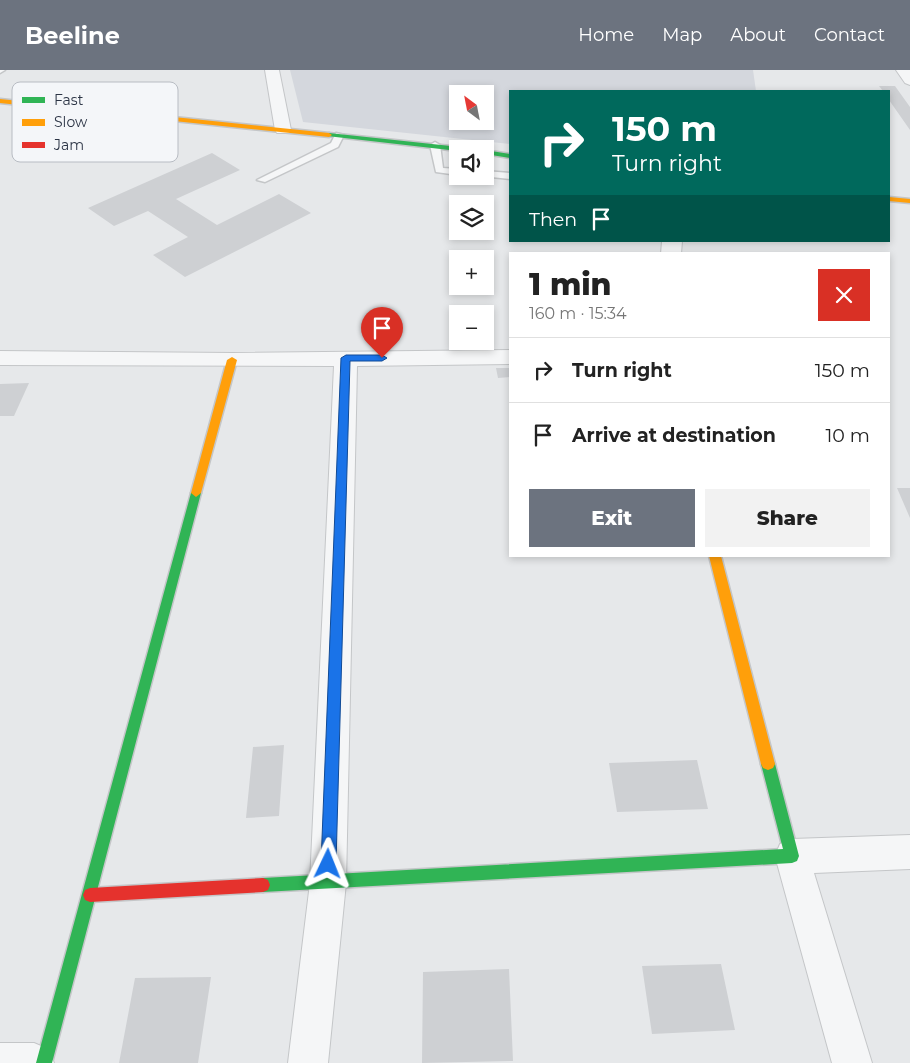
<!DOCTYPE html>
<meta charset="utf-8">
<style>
:root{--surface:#fff;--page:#f2f2f2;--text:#222;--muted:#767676;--line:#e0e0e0;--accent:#6c737f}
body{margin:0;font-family:Montserrat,sans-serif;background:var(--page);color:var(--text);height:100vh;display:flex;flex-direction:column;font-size:19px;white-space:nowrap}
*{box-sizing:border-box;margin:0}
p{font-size:16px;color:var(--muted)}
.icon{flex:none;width:28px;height:28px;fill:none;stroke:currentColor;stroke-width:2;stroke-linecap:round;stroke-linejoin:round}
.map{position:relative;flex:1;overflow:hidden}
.side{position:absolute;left:509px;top:182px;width:381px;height:305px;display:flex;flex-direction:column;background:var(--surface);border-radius:0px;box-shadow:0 2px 8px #0003}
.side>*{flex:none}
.top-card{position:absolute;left:509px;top:20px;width:381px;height:152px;border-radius:0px;box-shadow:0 2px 8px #0003;background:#00695c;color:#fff;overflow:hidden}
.needle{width:32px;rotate:328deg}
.fabs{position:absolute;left:449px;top:15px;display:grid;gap:10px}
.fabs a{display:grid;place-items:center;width:45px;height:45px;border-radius:0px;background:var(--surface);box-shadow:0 2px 8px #0003;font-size:25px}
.pin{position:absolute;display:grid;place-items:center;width:42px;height:42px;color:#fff;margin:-51px -21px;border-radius:50% 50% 50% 0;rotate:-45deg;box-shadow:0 0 5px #0007}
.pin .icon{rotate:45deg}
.me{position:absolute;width:55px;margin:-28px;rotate:2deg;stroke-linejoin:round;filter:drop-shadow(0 0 4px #0008)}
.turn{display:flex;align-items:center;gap:18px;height:105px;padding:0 20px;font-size:22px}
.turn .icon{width:65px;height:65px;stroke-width:2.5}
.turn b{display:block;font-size:35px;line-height:42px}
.then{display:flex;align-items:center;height:48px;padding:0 20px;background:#0003;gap:10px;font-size:19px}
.round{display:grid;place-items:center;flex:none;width:52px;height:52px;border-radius:0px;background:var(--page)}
.head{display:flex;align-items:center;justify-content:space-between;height:85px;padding:0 20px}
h1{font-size:30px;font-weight:800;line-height:38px}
.button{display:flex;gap:10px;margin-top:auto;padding:10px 20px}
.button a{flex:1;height:58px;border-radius:0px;background:var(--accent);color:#fff;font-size:20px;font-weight:800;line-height:58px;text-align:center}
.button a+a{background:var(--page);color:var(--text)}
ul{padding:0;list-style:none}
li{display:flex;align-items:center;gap:15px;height:65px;padding:0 20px;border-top:1px solid var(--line)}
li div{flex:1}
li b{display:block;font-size:19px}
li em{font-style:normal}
header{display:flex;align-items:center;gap:30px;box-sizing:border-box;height:70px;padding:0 25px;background:var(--accent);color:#fff}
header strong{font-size:24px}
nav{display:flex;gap:28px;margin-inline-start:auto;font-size:18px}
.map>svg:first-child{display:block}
.built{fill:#d4d7dd;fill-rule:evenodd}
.building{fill:#ced0d3}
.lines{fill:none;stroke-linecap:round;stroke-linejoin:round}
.lane-casing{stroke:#c4c6c8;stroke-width:3}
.street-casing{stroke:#c4c6c8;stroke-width:2}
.fast-casing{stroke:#c4c6c8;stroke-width:3}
.slow-casing{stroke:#c4c6c8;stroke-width:3}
.jam-casing{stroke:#c4c6c8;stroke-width:3}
.lane{fill:#f5f6f7;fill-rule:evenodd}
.street{fill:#f5f6f7;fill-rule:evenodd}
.fast{fill:#30b455;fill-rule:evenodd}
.slow{fill:#ff9f0a;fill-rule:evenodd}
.jam{fill:#e5322d;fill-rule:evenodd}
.route{fill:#1a73e8;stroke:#114b97}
.key{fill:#f4f6f9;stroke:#b8bcc3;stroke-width:1}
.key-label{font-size:14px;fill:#2b3445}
</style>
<header>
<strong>Beeline</strong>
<nav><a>Home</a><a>Map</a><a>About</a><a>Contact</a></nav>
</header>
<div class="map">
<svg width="910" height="993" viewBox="0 0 910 993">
<rect width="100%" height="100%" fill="#e6e8ea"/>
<path class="built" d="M290 0H753L756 21H510V74L303 52ZM458 24H485V51H458Z"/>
<path class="building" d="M879 16H895L910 37V60L889 30V21H883Z
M212 83 240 100 176 129 217 155 279 124 311 143 185 207 153 185 188 167 148 141 114 156 88 138Z
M496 298H510V307L498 308Z
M29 313 14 346H0V314Z
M897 418H910V448Z
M284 675 279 746 246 748 253 677Z
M697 690 708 739 617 742 609 693Z
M721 894 735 960 652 964 642 896Z
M509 899 513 991 422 993 423 902Z
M211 907 198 993H119L135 908Z"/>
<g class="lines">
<defs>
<path id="lane" d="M0 0H5L0 3Z
M336 63 344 65 338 77 265 112 257 110 331 73Z
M435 72 440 75 443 98 458 99V105L436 102 430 75Z
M485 101 510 103V109L482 106H485Z"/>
<path id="street" d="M265 0H279L291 60 289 63H277L275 60Z
M896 0H910V15L905 13Z
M662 171H682L681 184H661Z
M510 280V294L357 296 346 813 328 993H288L310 813 334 296 0 295V281L232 283Z
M910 765V799L814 803 872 993H832L775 786 780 774 792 769Z
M0 973H34L48 979 54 993H0Z"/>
<path id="fast" d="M329 63 460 77 463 79H458V81L327 66V64Z
M485 80 510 84V88L485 84Z
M196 419 201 423 52 993H36L191 423Z
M768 688 773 690 775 694 799 786 797 791 792 793 263 822 258 820 256 815 258 810 263 808 783 779 761 694 763 690Z"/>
<path id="slow" d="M0 29 329 63 332 65 329 67 0 33Z
M889 127 910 129V133L889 131Z
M232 287 237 290 201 423 196 427 191 423 227 290Z
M709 486H721L775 694 773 698 768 700 763 698 761 694Z"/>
<path id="jam" d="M263 808 268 810 270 815 268 820 263 822 90 832 85 830 83 825 85 820 90 818Z"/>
</defs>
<use href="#lane" class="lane-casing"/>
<use href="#street" class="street-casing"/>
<use href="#fast" class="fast-casing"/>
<use href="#slow" class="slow-casing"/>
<use href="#jam" class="jam-casing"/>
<use href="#lane" class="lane"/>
<use href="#street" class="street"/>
<use href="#fast" class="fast"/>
<use href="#slow" class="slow"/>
<use href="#jam" class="jam"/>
</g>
<path class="route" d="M346 285H382L387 288 382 291H350L336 794 334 799 328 801 323 799 321 794 341 288Z"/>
<rect x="12" y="12" width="166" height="80" rx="8" class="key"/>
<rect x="22" y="27" width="23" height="6" fill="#30b455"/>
<rect x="22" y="49" width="23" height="7" fill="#ff9f0a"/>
<rect x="22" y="72" width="23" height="6" fill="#e5322d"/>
<g class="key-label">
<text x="54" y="35">Fast</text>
<text x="54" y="57">Slow</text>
<text x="54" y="80">Jam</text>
</g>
</svg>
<div class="fabs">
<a><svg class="needle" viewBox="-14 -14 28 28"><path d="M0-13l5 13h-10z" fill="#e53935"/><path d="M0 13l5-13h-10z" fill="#767676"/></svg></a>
<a><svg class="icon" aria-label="sound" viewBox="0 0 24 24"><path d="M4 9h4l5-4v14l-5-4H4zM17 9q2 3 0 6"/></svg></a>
<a><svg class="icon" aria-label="layers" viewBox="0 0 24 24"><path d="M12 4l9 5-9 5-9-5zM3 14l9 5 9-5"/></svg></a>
<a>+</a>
<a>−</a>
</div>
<div class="pin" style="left:382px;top:288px;background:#d93025"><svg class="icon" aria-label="arrive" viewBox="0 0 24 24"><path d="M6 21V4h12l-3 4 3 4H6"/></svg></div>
<svg class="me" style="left:328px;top:794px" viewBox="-20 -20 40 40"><path d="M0-17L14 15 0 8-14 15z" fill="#1a73e8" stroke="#fff" stroke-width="4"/></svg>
<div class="top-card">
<div class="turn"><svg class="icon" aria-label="right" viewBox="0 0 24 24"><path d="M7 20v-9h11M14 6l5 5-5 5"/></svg><div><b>150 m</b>Turn right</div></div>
<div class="then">Then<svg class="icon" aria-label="arrive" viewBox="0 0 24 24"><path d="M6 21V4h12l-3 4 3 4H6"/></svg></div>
</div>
<section class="side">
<div class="head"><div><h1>1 min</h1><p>160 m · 15:34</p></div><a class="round" style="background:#d93025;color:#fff"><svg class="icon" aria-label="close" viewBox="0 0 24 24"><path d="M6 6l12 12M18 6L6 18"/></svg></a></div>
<ul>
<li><svg class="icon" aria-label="right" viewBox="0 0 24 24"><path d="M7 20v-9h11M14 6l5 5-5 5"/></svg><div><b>Turn right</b></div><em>150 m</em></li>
<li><svg class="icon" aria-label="arrive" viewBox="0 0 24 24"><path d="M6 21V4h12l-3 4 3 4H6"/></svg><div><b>Arrive at destination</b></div><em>10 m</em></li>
</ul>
<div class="button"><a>Exit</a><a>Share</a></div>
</section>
</div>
